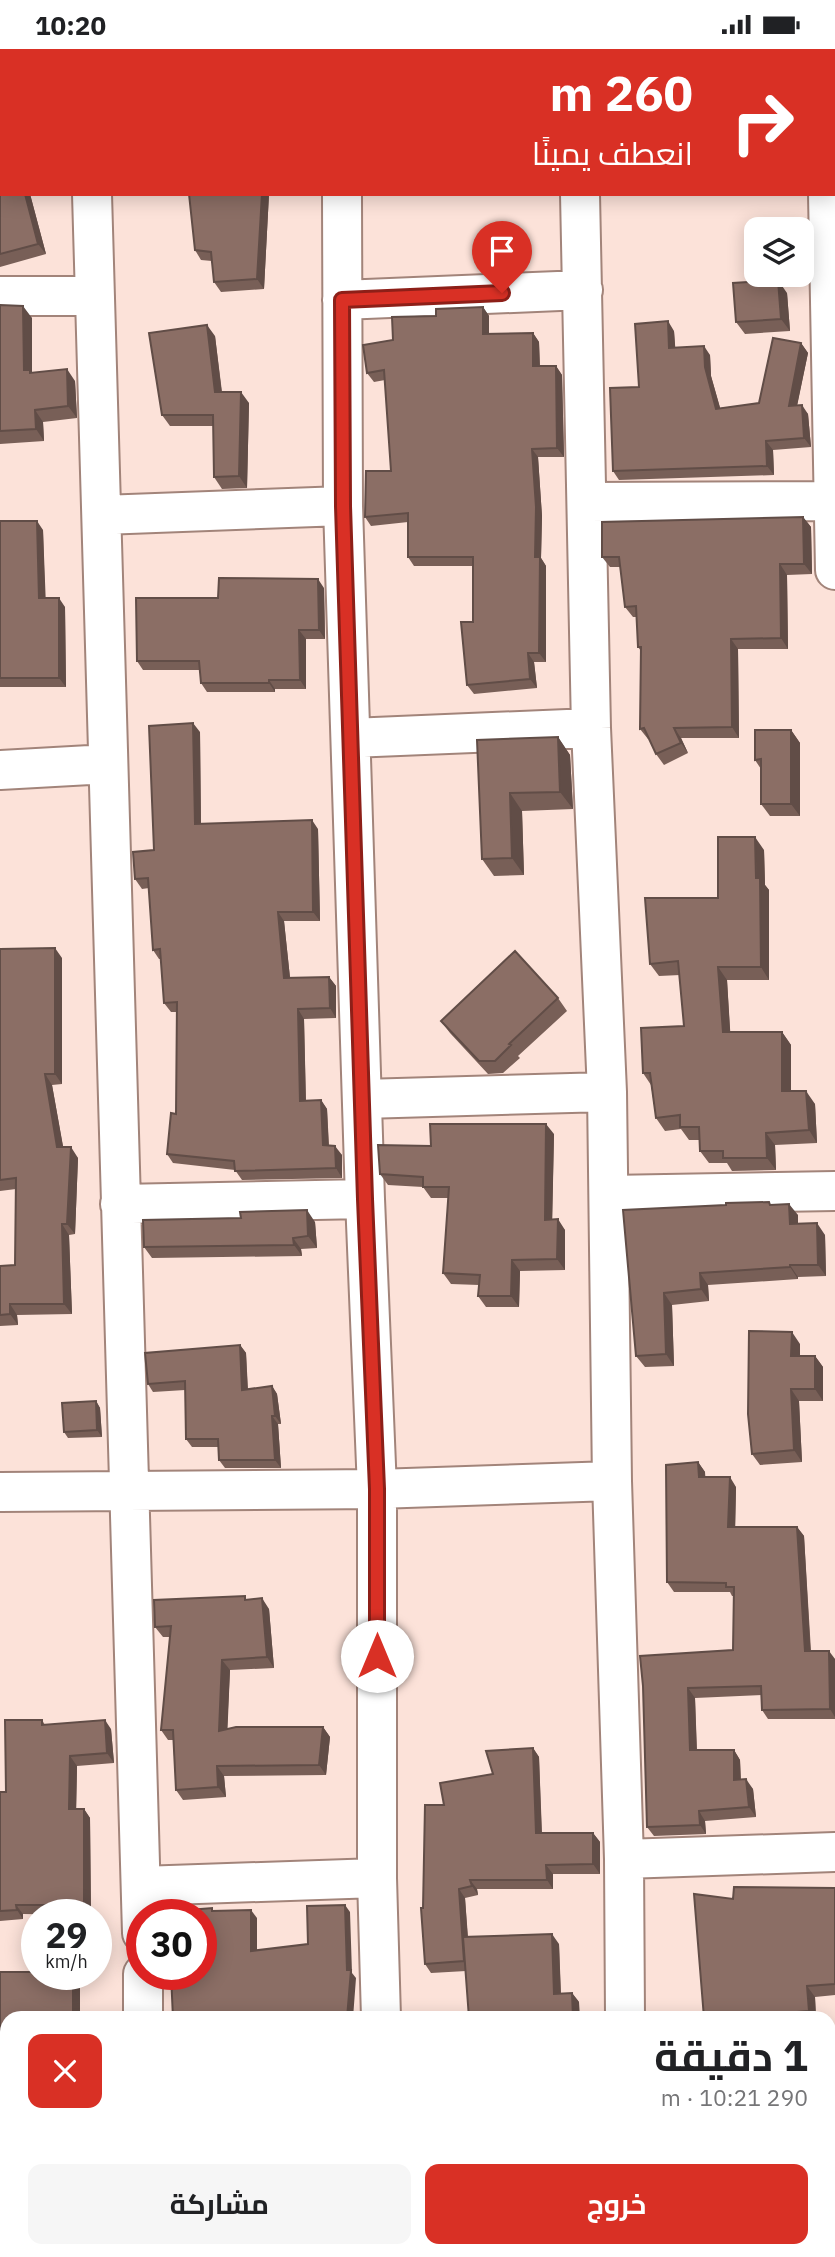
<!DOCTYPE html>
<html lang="ar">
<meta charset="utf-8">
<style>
:root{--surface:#fff;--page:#f6f6f6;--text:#202124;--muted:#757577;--accent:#d93025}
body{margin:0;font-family:"IBM Plex Sans",Cairo,sans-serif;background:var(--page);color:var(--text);direction:rtl;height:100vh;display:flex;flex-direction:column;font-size:26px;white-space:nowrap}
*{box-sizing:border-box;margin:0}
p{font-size:23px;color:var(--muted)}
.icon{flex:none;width:38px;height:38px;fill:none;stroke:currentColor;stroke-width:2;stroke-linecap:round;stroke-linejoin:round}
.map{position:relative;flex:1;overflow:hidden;direction:ltr}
.side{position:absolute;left:0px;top:1962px;width:836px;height:247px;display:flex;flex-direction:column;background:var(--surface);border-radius:21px 21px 0 0;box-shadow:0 4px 18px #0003;direction:rtl}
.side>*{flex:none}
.top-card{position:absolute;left:0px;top:0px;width:836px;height:147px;box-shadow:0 4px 18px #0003;direction:rtl;background:#d93025;color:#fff;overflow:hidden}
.tools{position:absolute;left:744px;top:168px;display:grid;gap:14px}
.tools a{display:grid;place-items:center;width:70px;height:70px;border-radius:14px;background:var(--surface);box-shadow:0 4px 18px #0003;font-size:35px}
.speed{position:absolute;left:21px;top:1850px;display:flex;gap:14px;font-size:35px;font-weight:700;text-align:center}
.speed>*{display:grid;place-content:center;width:91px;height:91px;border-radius:50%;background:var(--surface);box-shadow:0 4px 18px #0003;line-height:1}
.speed small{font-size:18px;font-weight:400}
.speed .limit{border:10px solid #d22;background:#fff;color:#111}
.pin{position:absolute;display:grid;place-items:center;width:60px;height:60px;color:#fff;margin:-72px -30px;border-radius:50% 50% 50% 0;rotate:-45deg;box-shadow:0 0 7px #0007}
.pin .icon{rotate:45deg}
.me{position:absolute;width:77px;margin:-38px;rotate:0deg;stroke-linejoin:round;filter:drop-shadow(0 0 5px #0008)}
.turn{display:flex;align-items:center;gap:24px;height:147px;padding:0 28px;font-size:32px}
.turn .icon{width:91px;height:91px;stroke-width:2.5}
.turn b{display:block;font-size:49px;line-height:60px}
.round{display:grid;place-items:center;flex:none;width:74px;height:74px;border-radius:14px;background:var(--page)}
.headline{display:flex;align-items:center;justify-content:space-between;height:119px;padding:0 28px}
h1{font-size:42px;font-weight:700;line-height:52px}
.cta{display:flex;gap:14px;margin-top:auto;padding:14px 28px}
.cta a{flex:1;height:80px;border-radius:14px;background:var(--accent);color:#fff;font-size:28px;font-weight:700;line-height:80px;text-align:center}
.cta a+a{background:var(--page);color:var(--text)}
.status{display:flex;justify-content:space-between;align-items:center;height:49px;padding:0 35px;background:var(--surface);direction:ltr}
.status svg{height:19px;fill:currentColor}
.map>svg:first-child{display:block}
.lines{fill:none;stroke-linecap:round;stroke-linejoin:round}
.minor-casing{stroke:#a2847a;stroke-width:42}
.minor{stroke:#fff;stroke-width:38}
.wall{fill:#785f57}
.shaded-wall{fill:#614d47}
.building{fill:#8b6e65;stroke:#614d47;stroke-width:2}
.route-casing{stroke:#8d1f18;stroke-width:18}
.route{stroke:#d93025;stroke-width:12}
</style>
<div class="status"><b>10:20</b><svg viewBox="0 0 49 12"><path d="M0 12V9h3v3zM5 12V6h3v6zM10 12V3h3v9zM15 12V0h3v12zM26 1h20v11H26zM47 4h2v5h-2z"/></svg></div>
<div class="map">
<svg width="835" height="2208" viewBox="0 0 835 2208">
<rect width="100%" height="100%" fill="#fce2d9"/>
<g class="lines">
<defs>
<path id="minor" d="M87 0V2
M339 0V2
M577 0V2
M825 0V2
M0 14H2
M92 145 142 1884
M342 145 343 457 365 1150 377 1440V1829L381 1969
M580 145 591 679 607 1043 612 1432 624 1810 625 1969
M828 145 835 521
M0 247H95
M342 251 583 241
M587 453 833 452
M102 466 343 457
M351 689 591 679
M0 721 108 715
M363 1050 607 1043
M609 1146 835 1142
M120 1155 365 1150
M0 1443 377 1440 612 1432
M624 1810 835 1803
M141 1837 377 1829
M143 1925V1969
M0 2084 7 2083
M148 2202V2208
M387 2202V2208
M625 2202V2208"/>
</defs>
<use href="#minor" class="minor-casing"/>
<use href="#minor" class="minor"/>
</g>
<path class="wall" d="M450 0H556L555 2H451Z
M0 128 30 145 46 205 0 218Z
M189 145H269L264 240 221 243 214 233 212 212 201 211 195 201Z
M787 244 790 282 745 285 736 273Z
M0 256 32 269V324L75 332 77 369 43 373 44 392 0 395Z
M483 258 489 267V285L533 284 539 293 540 317H556L562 326 564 408H538L542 467 541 509 546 517V613H534L537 639 474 645 467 636 473 573V517H414L408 508V473L371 477 365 468 391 422 385 331 374 333 367 324 393 291 436 267Z
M674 282 675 298 710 306 711 327 720 359 759 354 801 294 808 304 797 356 808 365 811 398 773 401 774 426 619 431 613 422 639 338Z
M215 287 222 343 249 354 247 439 222 440 214 428 213 377H170L162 366Z
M803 468 811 478 812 525 787 526 788 600H738L739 689H681L688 704 664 716 656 705 649 690H648L640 680 641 602 638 598 637 568H633L625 558 620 518H610L602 508Z
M0 472 43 481 45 549 65 558 66 638H0Z
M324 539 325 590H306V640H275V643H207L201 634 200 621H143L137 612 218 549Z
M791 681 800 694V767H770L761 755V720L755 711Z
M200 683 201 775 318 780 320 872H284L290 929 329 928 336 937V969L304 970 306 1052 321 1051 327 1060 329 1096 342 1106V1129L242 1131 235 1121 173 1114 167 1105 176 1065 177 963H171L164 954 161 910H159L153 901 149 839 142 840 135 830 154 801Z
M558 688 570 706 573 760 522 762 524 826 494 827 482 810 477 691Z
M764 801 765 836 769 841V931H727L730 983H782L791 996V1042L815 1055 817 1094 775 1096 776 1121 732 1122 727 1114H709L700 1102V1091H689L681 1080 665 1082 656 1069 651 1036 643 1024 684 977 680 926 659 927 650 915 718 849Z
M0 900 62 909V1035L52 1036 63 1098 78 1109 75 1185 69 1186 72 1265 17 1266 18 1276 0 1277V1217L15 1216 16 1140 0 1142Z
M558 949 567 962 518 1007 520 1009 503 1024 488 1025 450 984 441 972Z
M554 1085 552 1171 565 1181V1221L520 1222 519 1258H486L478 1247 479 1236 451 1235 443 1224 448 1149H431L423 1138 388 1136 380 1125 431 1097Z
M771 1156 798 1166V1175L825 1186 826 1227 798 1228V1230L708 1236 709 1252 672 1256 674 1317 645 1318 636 1307 623 1161Z
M315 1173 317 1199 301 1200 302 1207 152 1209 144 1198Z
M800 1295V1307H815L823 1318V1352H799L802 1413 760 1416 752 1405Z
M240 1296 246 1304 248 1340 272 1337 277 1345 281 1375H278L281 1419H225L219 1411 218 1398H192L186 1390 185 1341 153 1343 148 1335Z
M96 1352 100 1359 102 1388 68 1389 64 1383Z
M698 1413 705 1423V1428L736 1438 735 1478H797L804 1487 811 1602 835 1610V1670H768L762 1661V1646L695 1649 697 1701H734L740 1711 741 1731 753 1740 756 1768 705 1772 706 1785 654 1787 647 1778 643 1637 733 1601 734 1547H732L730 1543H674L667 1533Z
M248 1550 269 1560 274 1619 230 1621 227 1680 323 1678 330 1688 326 1726 224 1727 226 1748 183 1751 176 1741 173 1691H168L161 1681 170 1588H163L155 1578Z
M42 1671 45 1676 111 1680 114 1714 77 1717 76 1760H84L90 1769 91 1866 23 1865V1870L0 1872V1743H6Z
M533 1699 539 1708 542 1784H593L600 1793V1825H553V1840H477L478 1846 465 1849 468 1888 559 1895 561 1944H572L579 1953 466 1922 431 1924 425 1915 423 1859 444 1756Z
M835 1839V1946L815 1948 816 1969H704L733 1850Z
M0 1923 80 1935 7 1969V2038H0Z
M830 2096 835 2097V2197H830Z
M7 2116V2189L0 2190V2117Z"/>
<path class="shaded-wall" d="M25 145H30L46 205 38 195Z
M262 145H269L264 240 257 230Z
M778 231 787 244 790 282 781 270Z
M23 257 32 269V324L24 321Z
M483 258 489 267V293L483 285Z
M668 272 674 282 676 308 669 299Z
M207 276 215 287 223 354 215 343Z
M533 284 539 293 540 325 533 317Z
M801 294 808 304 795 367 789 357Z
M704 297 710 306 711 327 723 369 716 360 705 318Z
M556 317 562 326 564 408 557 399Z
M67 320 75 332 77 369 68 357Z
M241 343 249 354 247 439 239 427Z
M802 356 808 365 811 398 804 389Z
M35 361 43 373 44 392 36 380Z
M766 392 773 401 774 426 767 417Z
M532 400 538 408 542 467 541 509 546 517V613L539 604 535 508Z
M803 468 811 478 812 525 804 515Z
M37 472 43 481 46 558 39 549Z
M780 515 787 526 788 600 781 589Z
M318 530 324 539 325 590 319 581Z
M59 549 65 558 66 638 59 629Z
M299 581 306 590V640L300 631Z
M731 590 738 600 739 689 732 678Z
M528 604 534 613 537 639 530 630Z
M269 631 275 640V643L269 634Z
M193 674 200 683 201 784 195 775Z
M674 679 681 689 688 704 681 694Z
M791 681 800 694V767L791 755Z
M558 688 570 706 573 760 560 743Z
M510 744 522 762 524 826 512 809Z
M312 771 318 780 320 872 313 863Z
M755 788 764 801 765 836 769 841V931L761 918Z
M278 863 284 872 291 938 284 929Z
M55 899 62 909V1035L55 1025Z
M718 918 727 931 731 995 723 983Z
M329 928 336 937V969L330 959Z
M298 960 304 970 306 1061 300 1052Z
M782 983 791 996V1055L782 1042Z
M45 1025 52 1036 65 1108 57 1098Z
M806 1042 815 1055 817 1094 809 1081Z
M321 1051 327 1060 329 1105 323 1096Z
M546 1075 554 1085 552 1182 545 1171Z
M766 1084 775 1096 776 1121 767 1109Z
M335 1097 342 1106V1129L336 1119Z
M71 1098 78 1109 75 1185 67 1175Z
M789 1155 798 1166V1187L790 1175Z
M307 1161 315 1173 317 1199 308 1187Z
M558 1170 565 1181V1221L557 1210Z
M817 1174 825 1186 826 1227 818 1216Z
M62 1175 69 1186 72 1265 64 1255Z
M293 1189 301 1200 302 1207 294 1196Z
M512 1211 520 1222 519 1258 511 1247Z
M790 1216 798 1228V1230L790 1218Z
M700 1224 708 1236 709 1252 701 1240Z
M664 1244 672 1256 674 1317 666 1305Z
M10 1255 17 1266 18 1276 10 1265Z
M792 1283 800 1295V1318L791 1307Z
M240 1296 246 1304 248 1349 242 1341Z
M815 1307 823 1318V1352L815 1340Z
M272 1337 277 1345 281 1375 275 1367Z
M791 1340 799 1352 802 1413 794 1401Z
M96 1352 100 1359 102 1388 97 1381Z
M272 1367 278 1375 281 1419 275 1411Z
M698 1413 705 1423 706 1437 699 1428Z
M730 1428 736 1438 735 1488 728 1478Z
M797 1478 804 1487 811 1611 805 1602Z
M262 1549 269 1560 274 1619 267 1608Z
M829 1602 835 1610V1668L830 1660Z
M222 1611 230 1621 227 1692 219 1682Z
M688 1639 695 1649 697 1711 690 1701Z
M105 1671 111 1680 114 1714 107 1704Z
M323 1678 330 1688 326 1726 319 1716Z
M533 1699 539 1708 542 1793 536 1784Z
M734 1701 740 1711 741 1741 734 1731Z
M70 1707 77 1717 76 1769 69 1760Z
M217 1717 224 1727 226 1748 218 1738Z
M746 1730 753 1740 756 1768 749 1758Z
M84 1760 90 1769 91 1866 84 1856Z
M699 1762 705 1772 706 1785 700 1776Z
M593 1784 600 1793V1825L593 1815Z
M546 1816 553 1825V1840L547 1831Z
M470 1831 477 1840 478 1846 472 1837Z
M459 1840 465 1849 470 1922 464 1912Z
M16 1856 23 1865V1870L17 1861Z
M345 1856 350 1863 352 1924 356 1929 353 1969H347Z
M251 1861 257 1869V1909L251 1902Z
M552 1885 559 1895 561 1954 554 1945Z
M73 1925 80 1935V1969H73Z
M807 1937 815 1948 816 1969H813L809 1962Z
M572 1944 579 1953 580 1969H573Z
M108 2202H114L115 2208H108Z
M352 2202H361V2208H352Z
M504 2202H510V2208H504Z"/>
<path class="building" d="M99 0H293V2H98Z
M510 0H549V2H510Z
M631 0H785V2H631Z
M2 35V65H0V36Z
M0 128H2V145H25L38 195 0 205Z
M189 145H262L257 230 214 233 211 203 195 201Z
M778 231 781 270 736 273 733 234Z
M0 256 23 257 24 321H30V324L67 320 68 357 35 361 36 380 0 382Z
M483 258V285L533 284V317H556L557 399 532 400 536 458 535 508H540L539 604H528L530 630 467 636 461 573H473V508H408V464L365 468 366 422H391L384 321 367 324 363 296 393 291 392 268 436 267V260Z
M668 272 669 299 704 297 705 318 716 360 759 354 773 289 801 294 789 357 802 356 804 389 766 392 767 417 613 422 610 339 639 338 635 275Z
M207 276 215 343H241L239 427 214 428 213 366H162L149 284Z
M803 468 804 515H780L781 589 731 590 732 678 674 679 681 694 656 705 644 679 640 680 641 598H638L636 557 625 558 619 508H602V473Z
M0 472H37L39 549H59V629H0Z
M219 529 318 530 319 581H299L300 631H269V634H201L199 612H137L136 549H218Z
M193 674 195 775 312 771 313 863H278L284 929 329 928 330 959 298 960 300 1052 321 1051 323 1096 335 1097 336 1119 235 1122 234 1112 167 1105 171 1064 176 1065 177 953 164 954 160 900 153 901 148 829 135 830 133 803 154 801 149 677Z
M755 681H791V755H761V710L755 711Z
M558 688 560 743 510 744 512 809 482 810 477 691Z
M718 788H755L756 829H760L761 918H718L723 983H782V1042H806L809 1081 766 1084 767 1109H723V1102H700L699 1078H680V1066L656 1069 650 1024H643L641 979 684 977 678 912 650 915 645 849H718Z
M55 899V1025H45L57 1098H71L67 1175H62L64 1255H10V1265L0 1266V1217L15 1216 16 1129 0 1131V900Z
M515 902 558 949 509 995 511 996 495 1012H479L441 972Z
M430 1075H546L545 1171 558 1170 557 1210 512 1211 511 1247H478L480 1226 443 1224 449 1138H423V1128L380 1125 378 1096 431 1097Z
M769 1153 770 1156 789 1155 790 1175 817 1174 818 1216H790V1218L700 1224 701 1240 664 1244 666 1305 636 1307 623 1161 726 1156V1154Z
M307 1161 308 1187 293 1189 294 1196 144 1198 143 1171 241 1169 240 1163Z
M749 1282 792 1283 791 1307H815V1340H791L794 1401 752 1405 748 1365Z
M240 1296 242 1341 272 1337 275 1367H272L275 1411H219L218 1390H186L185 1332 148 1335 145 1304Z
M96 1352 97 1381 64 1383 62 1354Z
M698 1413 699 1428H730L728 1478H797L805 1602H829L830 1660 762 1661 761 1637 688 1639 690 1701H734V1731L746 1730 749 1758 699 1762 700 1776 647 1778 643 1637 640 1607 733 1601 734 1538H726V1534L667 1533 666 1416Z
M245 1547V1551L262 1549 267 1608 222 1611 219 1682 236 1678H323L319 1716 217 1717 218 1738 176 1741 173 1681H161L171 1577 155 1578 154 1551Z
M5 1671H42V1676L105 1671 107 1704 70 1707 69 1760H84V1856H16L17 1861 0 1862V1743H6Z
M533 1699 536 1784H593V1815L546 1816 547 1831H470L472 1837 459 1840 464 1912 425 1915 421 1859H423L425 1756H444L440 1734 493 1725 486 1702Z
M734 1838 835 1839V1935L807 1937 809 1962 798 1963V1969H704L694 1845 733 1850Z
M345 1856 347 1921H351L347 1969H173L171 1925H201V1866H165V1863L212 1859V1862L251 1861V1902L308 1895 307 1857Z
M552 1885 554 1945 572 1944 573 1969H469L463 1888Z
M0 1923H37V1925H73V1969H7V2027H0Z
M834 2095 835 2101V2186H830V2096Z
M7 2116V2179H0V2117Z
M16 2202H108V2208H17Z
M253 2202H352V2208H253Z
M475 2202H504V2208H475Z"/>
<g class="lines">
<defs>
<path id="route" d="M377 1607V1440L365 1150 343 457 342 251 502 244"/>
</defs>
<use href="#route" class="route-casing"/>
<use href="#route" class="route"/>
</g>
</svg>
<div class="tools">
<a><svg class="icon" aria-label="layers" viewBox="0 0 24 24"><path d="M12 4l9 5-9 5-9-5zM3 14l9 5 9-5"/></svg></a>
</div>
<div class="speed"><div>29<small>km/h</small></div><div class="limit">30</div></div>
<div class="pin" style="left:502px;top:244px;background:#d93025"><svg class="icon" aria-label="arrive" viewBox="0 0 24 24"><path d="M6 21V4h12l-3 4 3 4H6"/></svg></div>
<svg class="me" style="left:377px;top:1607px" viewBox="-20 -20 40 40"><circle r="19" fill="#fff"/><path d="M0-13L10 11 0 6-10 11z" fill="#d93025"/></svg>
<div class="top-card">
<div class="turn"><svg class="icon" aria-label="right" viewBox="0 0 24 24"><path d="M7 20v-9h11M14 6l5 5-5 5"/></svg><div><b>260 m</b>انعطف يمينًا</div></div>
</div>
<section class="side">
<div class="headline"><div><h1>1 دقيقة</h1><p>290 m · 10:21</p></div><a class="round" style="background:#d93025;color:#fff"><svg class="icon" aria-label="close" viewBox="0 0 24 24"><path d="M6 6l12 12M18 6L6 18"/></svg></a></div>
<div class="cta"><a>خروج</a><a>مشاركة</a></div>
</section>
</div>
